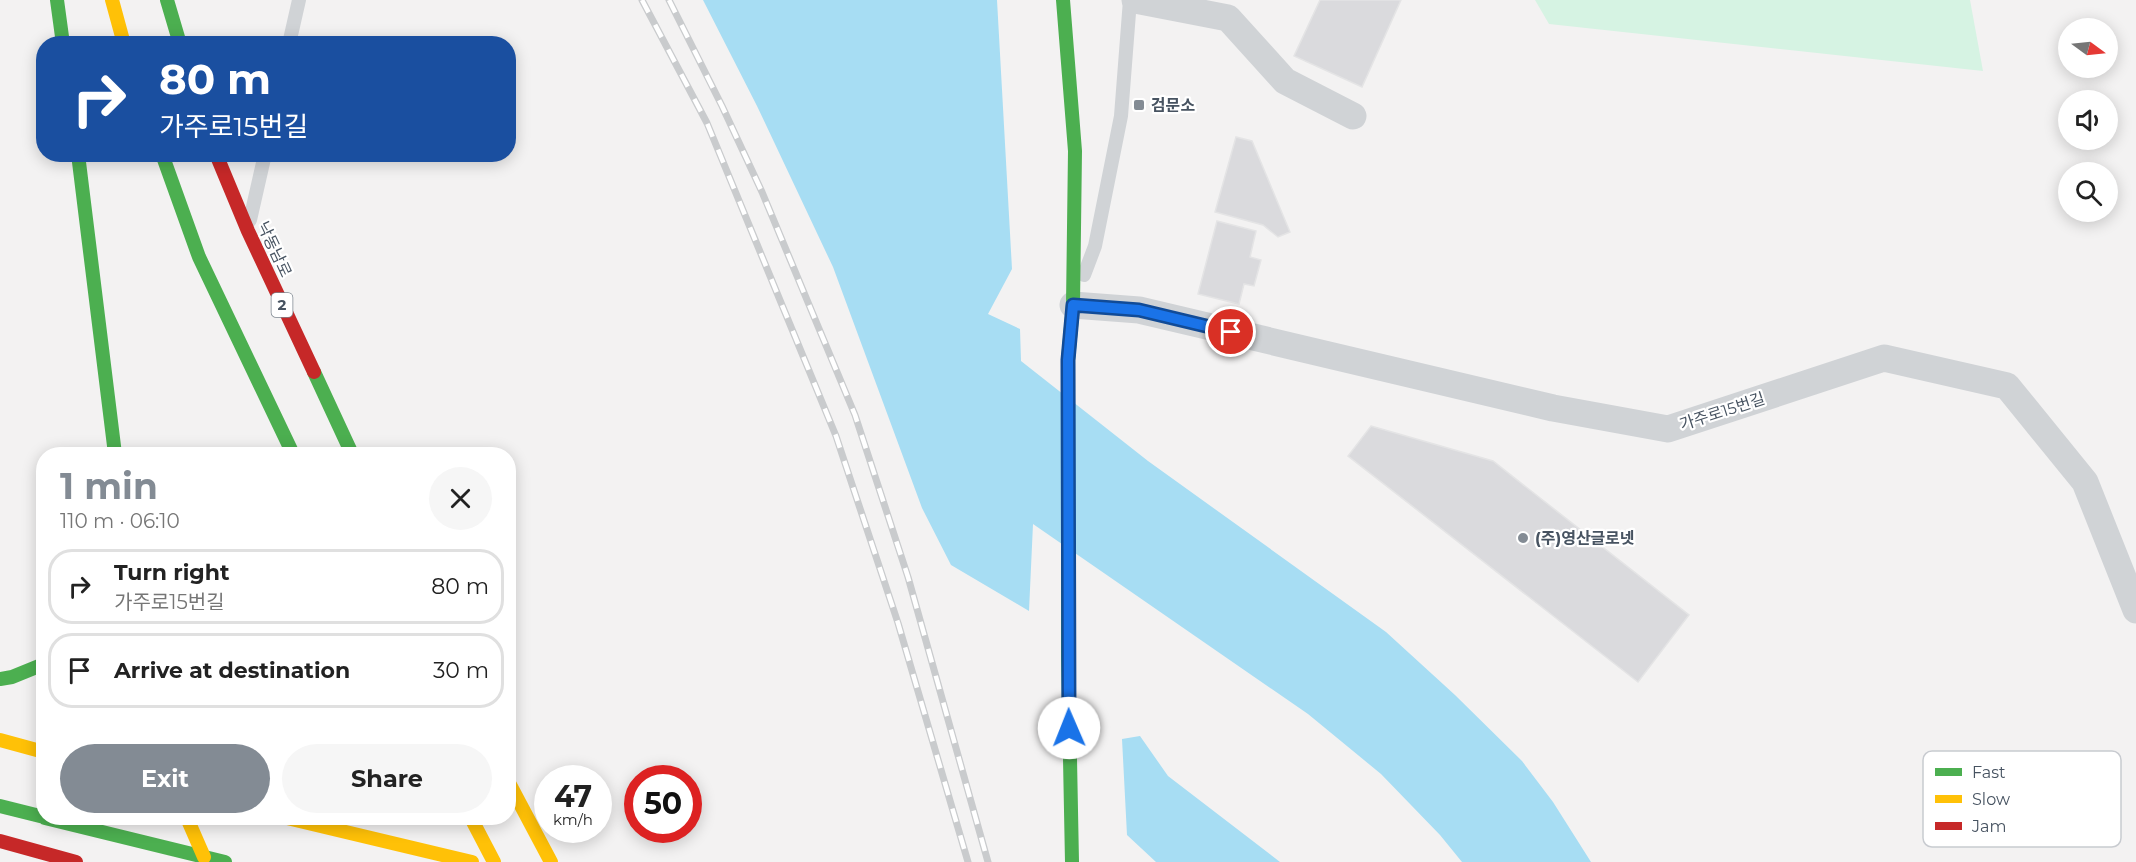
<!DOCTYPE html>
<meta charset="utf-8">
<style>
:root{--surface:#fff;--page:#f6f6f6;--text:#222;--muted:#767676;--line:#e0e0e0;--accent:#838b94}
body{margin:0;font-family:Montserrat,"Noto Sans KR",sans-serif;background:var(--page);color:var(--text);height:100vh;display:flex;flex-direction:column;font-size:22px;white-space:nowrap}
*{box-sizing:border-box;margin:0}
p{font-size:20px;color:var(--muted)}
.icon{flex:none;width:33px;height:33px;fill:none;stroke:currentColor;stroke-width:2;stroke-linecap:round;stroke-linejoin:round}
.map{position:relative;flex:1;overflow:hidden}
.details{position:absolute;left:36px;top:447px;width:480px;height:378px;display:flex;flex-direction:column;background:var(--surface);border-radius:24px;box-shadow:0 3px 15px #0003}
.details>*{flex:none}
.guide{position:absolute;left:36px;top:36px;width:480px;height:126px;border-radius:24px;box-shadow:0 3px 15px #0003;background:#1a4fa0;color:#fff;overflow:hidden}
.needle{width:39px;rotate:105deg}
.tools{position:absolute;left:2058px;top:18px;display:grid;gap:12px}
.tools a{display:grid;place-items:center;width:60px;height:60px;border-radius:50%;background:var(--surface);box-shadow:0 3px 15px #0003;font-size:30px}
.speed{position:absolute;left:534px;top:765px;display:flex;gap:12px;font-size:30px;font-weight:700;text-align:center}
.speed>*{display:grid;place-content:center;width:78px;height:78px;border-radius:50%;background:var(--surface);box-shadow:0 3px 15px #0003;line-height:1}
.speed small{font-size:15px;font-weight:400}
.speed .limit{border:9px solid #d22;background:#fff;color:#111}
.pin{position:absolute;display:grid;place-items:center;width:51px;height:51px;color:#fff;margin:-26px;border:3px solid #fff;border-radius:50%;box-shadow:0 2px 6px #0007}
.me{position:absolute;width:66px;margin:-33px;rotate:359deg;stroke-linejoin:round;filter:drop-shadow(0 0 4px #0008)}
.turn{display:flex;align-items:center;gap:21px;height:126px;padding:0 24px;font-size:27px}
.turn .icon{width:78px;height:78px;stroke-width:2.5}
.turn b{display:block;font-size:42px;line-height:51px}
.round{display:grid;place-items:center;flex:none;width:63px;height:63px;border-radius:32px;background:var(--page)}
.overview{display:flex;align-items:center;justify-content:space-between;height:102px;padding:0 24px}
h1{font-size:36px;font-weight:700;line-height:45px;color:var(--accent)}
.button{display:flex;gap:12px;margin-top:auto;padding:12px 24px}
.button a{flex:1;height:69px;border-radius:36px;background:var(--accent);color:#fff;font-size:24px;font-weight:700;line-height:69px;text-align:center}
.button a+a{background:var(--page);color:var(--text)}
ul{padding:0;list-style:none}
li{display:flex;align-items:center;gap:18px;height:75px;margin:0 12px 9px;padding:0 12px;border:3px solid var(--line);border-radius:24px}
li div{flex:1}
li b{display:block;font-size:22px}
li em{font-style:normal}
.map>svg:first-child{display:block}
.green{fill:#d6f3e3}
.water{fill:#a7ddf3}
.building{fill:#dadadd;stroke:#e4e4e5;stroke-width:1.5}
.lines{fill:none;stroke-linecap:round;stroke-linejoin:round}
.lane{stroke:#d0d3d6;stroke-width:14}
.street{stroke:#d0d3d6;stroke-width:27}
.fast{stroke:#4caf50;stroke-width:14}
.slow{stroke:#ffc107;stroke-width:14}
.jam{stroke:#c62828;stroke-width:14}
.rail-casing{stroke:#c9cbcd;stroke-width:7}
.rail{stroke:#fff;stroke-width:4.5;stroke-dasharray:14;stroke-linecap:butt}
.route-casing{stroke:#114b97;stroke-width:15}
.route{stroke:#1a73e8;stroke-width:10}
.poi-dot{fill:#838b94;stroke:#fff;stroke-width:2}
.labels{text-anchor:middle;stroke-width:4.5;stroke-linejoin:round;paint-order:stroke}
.shield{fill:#fff;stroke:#7e8790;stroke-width:1.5}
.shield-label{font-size:15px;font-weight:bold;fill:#475361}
.poi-label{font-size:16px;font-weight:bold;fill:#475361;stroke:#fff;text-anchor:start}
.street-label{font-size:16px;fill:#475361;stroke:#fff}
.key{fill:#fff;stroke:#c8cbd0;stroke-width:1.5}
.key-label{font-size:16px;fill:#475361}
</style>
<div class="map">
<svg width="2136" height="862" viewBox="0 0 2136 862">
<rect width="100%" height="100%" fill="#f3f2f2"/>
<path class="green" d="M1535 0H1970L1983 71 1549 24Z"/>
<path class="water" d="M703 0H997L1012 269 988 314 1020 329 1021 361 1148 461 1386 632 1455 695 1522 761 1553 802 1591 862H1462L1440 835 1381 774 1308 714 1033 524 1029 611 951 565 922 508 833 267 757 106Z
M1140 736 1168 776 1280 862H1156L1127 835 1122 739Z"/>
<path class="building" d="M1320 0H1401L1362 87 1294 56Z
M1236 137 1252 141 1290 232 1278 237 1263 225 1215 212Z
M1217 221 1256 231 1250 257 1261 260 1254 286 1244 284 1239 304 1198 294Z
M1371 426 1493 461 1689 615 1638 682 1348 456Z"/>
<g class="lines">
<path class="lane" d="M289 44 299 0
M250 220 265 154
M1084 275 1095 246 1121 116 1130 0"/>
<path class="street" d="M1135 0 1228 18 1285 81 1353 116
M1073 305 1139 310 1553 408 1668 429 1884 358 2007 386 2085 482 2136 610"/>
<path class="fast" d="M57 0 63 44
M167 0 180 44
M1063 0 1075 151 1073 305 1068 360V656L1072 862
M78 154 115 454
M162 154 199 257 293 454
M314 372 352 454
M0 679 12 677 44 664
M0 806 44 817
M45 818 225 862"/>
<path class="slow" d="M112 0 124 44
M0 740 44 752
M508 781 551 862
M187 818 204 857
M287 818 472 862
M471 818 494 862"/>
<path class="jam" d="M216 154 248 231 314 372
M0 841 76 862"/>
<defs>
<path id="rail" d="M642 0 707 123 836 436 898 623 968 862
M669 0 722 106 762 192 855 415 908 577 988 862"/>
</defs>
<use href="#rail" class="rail-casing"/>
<use href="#rail" class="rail"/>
</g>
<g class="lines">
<defs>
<path id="route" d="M1069 728 1068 360 1073 305 1139 310 1231 332"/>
</defs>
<use href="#route" class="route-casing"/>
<use href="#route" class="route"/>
</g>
<g class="poi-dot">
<rect x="1133" y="99" width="12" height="12" rx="3"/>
<circle cx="1523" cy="538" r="6"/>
</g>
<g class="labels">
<rect class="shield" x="271.5" y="293" width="21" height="24" rx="4.5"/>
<g class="shield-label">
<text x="282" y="310">2</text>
</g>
<g class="poi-label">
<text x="1151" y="111">검문소</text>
<text x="1535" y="544">(주)영산글로넷</text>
</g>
<g class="street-label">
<text transform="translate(275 249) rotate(65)" y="6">낙동남로</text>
<text transform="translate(1722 411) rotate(-18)" y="6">가주로15번길</text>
</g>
</g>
<rect x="1923" y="751" width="198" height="96" rx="9" class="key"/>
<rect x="1935" y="768" width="27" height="8" fill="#4caf50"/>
<rect x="1935" y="795" width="27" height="8" fill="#ffc107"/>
<rect x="1935" y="822" width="27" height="8" fill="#c62828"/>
<g class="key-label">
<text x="1972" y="778">Fast</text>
<text x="1972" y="805">Slow</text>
<text x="1972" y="832">Jam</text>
</g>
</svg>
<div class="tools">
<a><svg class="needle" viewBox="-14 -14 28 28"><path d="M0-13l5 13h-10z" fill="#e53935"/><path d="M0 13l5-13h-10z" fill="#767676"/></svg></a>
<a><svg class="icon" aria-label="sound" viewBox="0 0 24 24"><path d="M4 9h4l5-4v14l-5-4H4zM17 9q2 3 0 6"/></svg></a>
<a><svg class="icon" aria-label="search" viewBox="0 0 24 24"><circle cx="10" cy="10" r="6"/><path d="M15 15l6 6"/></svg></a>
</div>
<div class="speed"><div>47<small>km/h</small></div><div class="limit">50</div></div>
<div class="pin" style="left:1231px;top:332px;background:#d93025"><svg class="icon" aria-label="arrive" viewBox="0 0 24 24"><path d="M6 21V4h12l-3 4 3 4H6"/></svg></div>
<svg class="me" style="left:1069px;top:728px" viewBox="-20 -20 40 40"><circle r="19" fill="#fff"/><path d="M0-13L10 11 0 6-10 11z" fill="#1a73e8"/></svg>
<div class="guide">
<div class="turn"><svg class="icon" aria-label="right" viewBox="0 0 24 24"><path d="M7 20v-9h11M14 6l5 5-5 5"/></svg><div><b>80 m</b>가주로15번길</div></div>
</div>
<section class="details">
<div class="overview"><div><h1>1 min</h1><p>110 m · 06:10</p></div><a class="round"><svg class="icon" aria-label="close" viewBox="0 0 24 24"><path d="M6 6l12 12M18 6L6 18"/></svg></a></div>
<ul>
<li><svg class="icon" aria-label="right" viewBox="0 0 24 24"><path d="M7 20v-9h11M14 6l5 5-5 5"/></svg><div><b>Turn right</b><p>가주로15번길</p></div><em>80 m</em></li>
<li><svg class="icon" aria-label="arrive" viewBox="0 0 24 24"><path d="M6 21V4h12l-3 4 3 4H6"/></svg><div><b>Arrive at destination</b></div><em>30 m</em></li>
</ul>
<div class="button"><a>Exit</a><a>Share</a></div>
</section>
</div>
